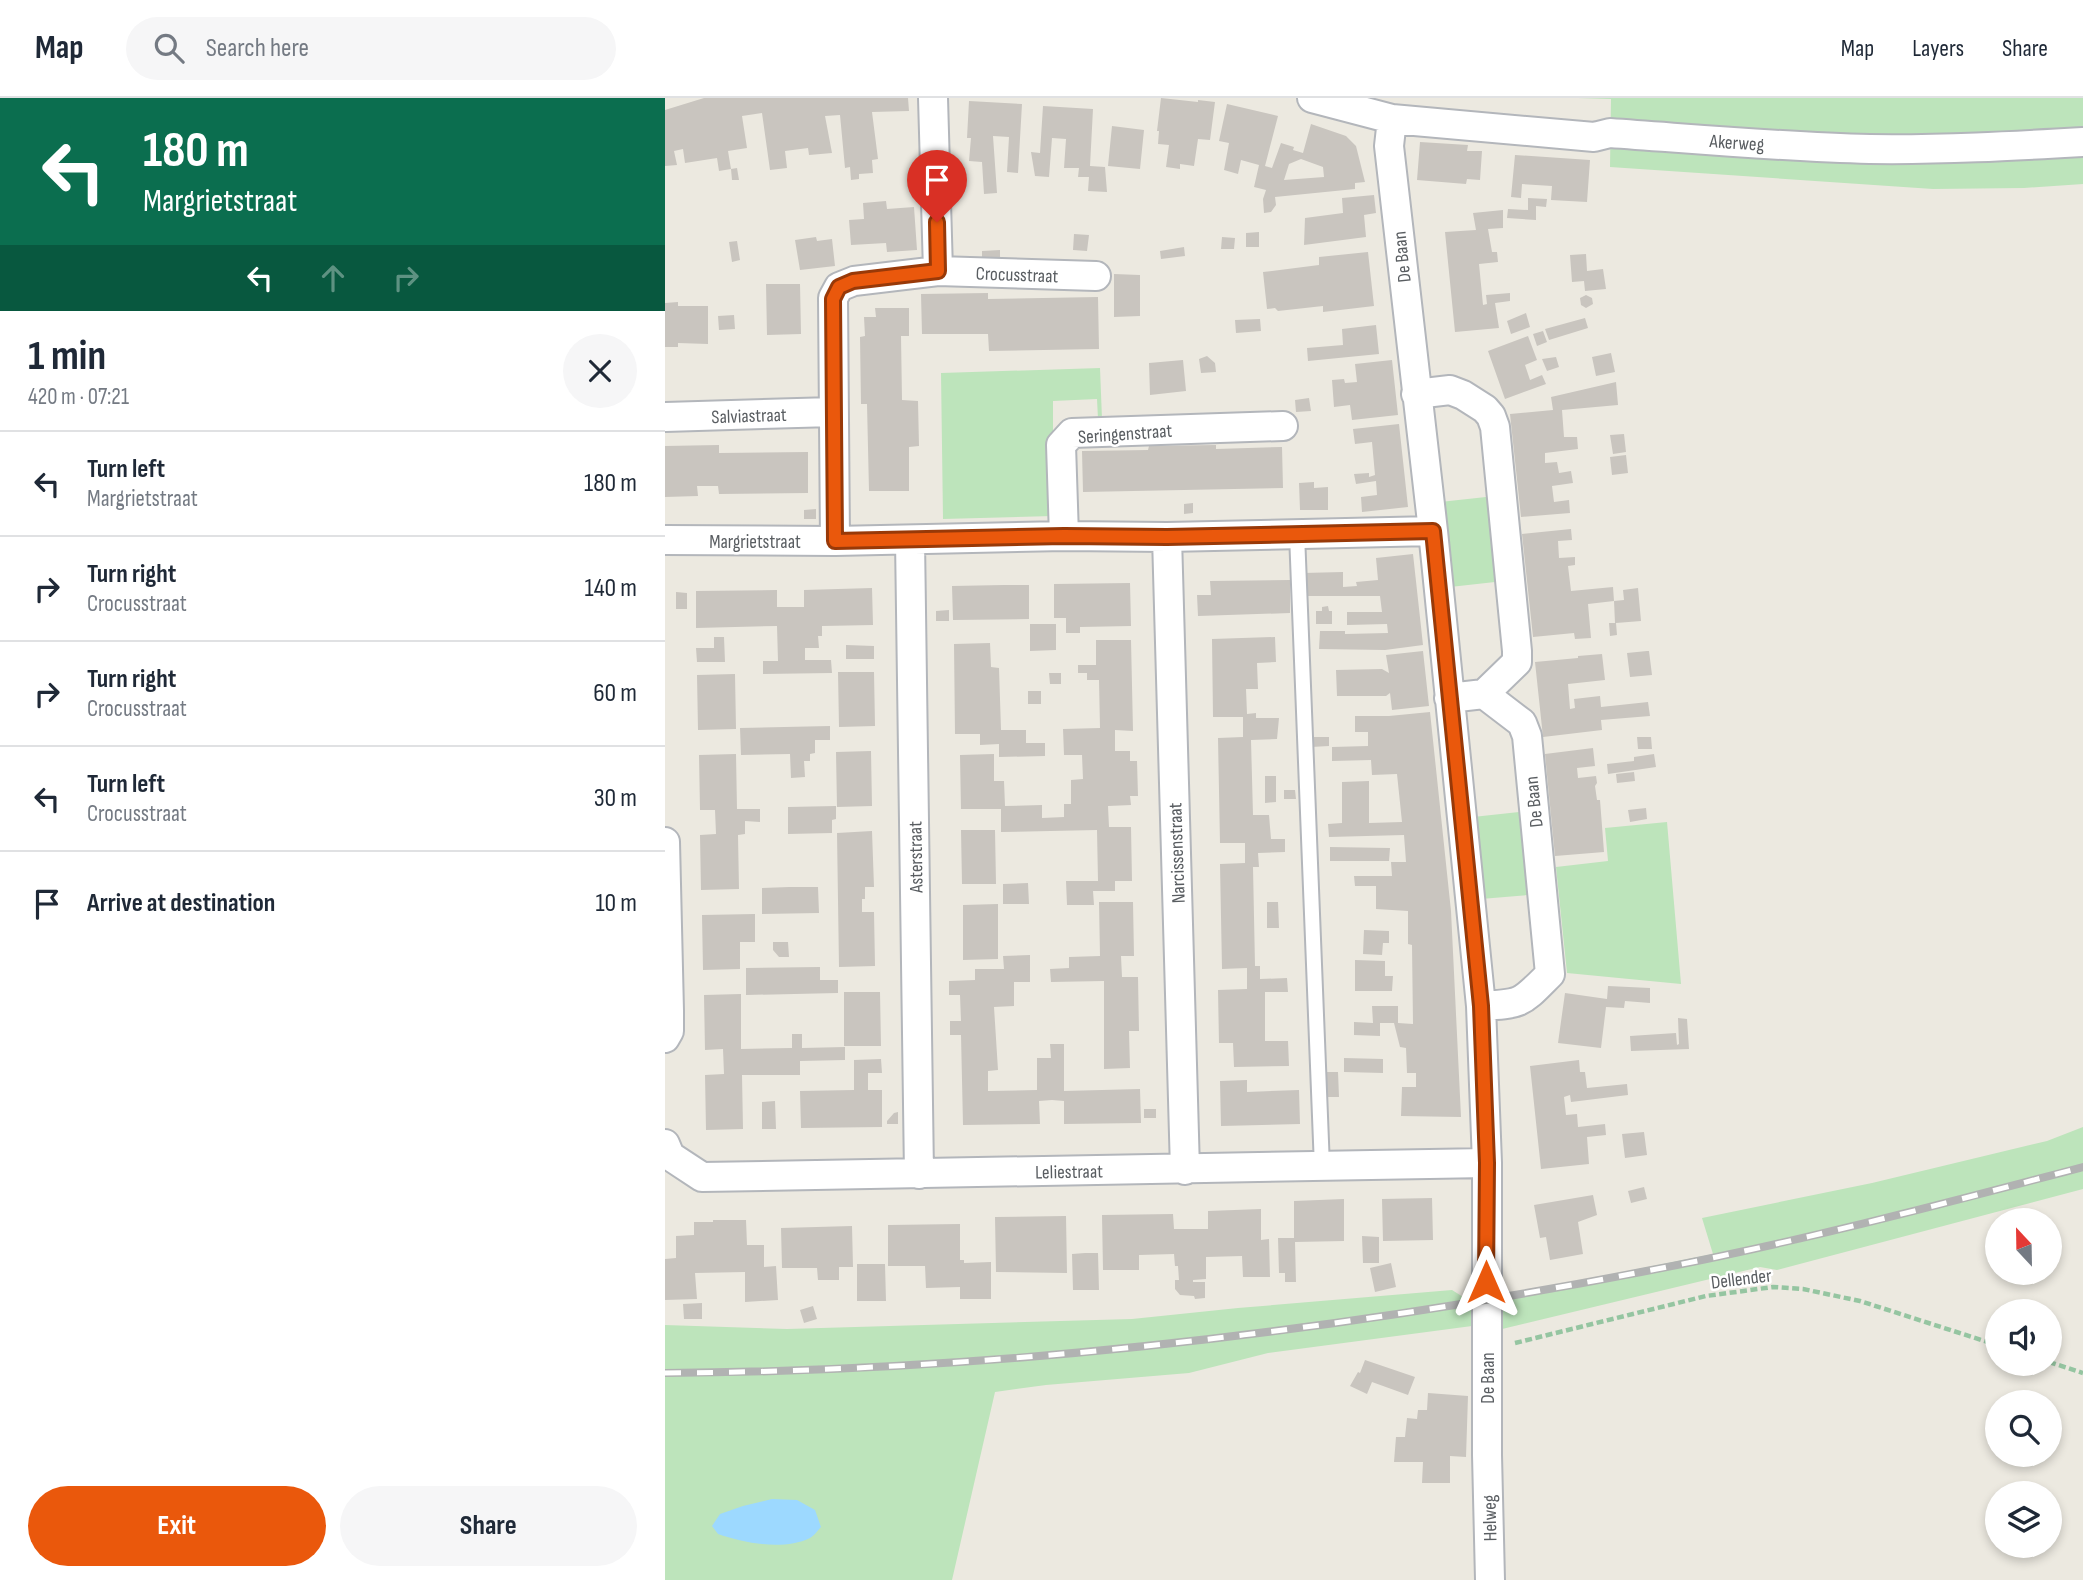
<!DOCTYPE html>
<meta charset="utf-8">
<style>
:root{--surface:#fff;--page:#f6f6f7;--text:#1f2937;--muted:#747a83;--line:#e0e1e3;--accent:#ea580c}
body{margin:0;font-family:"Sofia Sans Condensed",sans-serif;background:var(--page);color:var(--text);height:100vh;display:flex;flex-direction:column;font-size:26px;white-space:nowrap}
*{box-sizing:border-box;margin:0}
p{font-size:23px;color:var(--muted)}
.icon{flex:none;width:38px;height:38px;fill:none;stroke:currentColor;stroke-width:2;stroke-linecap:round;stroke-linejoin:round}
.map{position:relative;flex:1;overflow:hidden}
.sheet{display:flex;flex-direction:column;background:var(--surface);width:665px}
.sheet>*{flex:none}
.banner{background:#0b6e4f;color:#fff;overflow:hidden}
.needle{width:46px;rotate:338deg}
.buttons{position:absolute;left:1320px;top:1110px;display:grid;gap:14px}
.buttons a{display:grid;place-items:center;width:77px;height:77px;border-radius:50%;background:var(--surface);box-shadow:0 4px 10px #0003;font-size:35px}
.pin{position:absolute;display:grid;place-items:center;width:60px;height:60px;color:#fff;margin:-72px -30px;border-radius:50% 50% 50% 0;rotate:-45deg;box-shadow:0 0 7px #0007}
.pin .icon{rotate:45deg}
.me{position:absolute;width:77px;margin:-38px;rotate:0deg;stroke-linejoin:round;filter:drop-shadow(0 0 5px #0008)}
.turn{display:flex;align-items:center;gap:24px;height:147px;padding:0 28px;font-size:32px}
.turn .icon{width:91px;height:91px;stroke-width:2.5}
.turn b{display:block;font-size:49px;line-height:60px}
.lanes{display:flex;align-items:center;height:66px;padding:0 28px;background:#0003;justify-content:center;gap:35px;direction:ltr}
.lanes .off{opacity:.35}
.round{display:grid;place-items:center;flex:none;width:74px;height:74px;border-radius:37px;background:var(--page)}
.overview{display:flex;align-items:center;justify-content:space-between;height:119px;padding:0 28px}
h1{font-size:42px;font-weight:700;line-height:52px}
.action{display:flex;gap:14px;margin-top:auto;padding:14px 28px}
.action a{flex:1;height:80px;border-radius:42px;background:var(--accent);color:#fff;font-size:28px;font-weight:700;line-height:80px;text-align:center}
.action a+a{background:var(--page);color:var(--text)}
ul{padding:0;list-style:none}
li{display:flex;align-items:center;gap:21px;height:105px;padding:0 28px;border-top:2px solid var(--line)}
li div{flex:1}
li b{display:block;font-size:26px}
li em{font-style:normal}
header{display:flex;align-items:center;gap:42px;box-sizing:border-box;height:98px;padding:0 35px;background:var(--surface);border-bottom:2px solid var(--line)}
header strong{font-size:33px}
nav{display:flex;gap:38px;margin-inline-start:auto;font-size:24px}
.search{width:490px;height:63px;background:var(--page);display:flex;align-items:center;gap:18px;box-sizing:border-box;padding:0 24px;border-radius:38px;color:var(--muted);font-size:26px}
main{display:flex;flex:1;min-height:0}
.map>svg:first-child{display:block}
.green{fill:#bde4bb}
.water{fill:#9dd9ff}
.building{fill:#c9c5bf;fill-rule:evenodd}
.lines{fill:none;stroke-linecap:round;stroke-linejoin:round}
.lane-casing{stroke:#b3b6bb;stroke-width:18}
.street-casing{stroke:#b3b6bb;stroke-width:32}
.path{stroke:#95c5a1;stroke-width:4.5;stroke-dasharray:7 3.5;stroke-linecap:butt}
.lane{stroke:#fff;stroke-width:14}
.street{stroke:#fff;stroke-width:28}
.rail-casing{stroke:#b1b2b2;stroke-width:8}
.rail{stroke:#fff;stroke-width:5;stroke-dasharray:16;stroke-linecap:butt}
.route-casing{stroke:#983908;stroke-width:18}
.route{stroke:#ea580c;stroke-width:12}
.labels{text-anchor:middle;stroke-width:5;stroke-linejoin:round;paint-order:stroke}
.street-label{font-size:19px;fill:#595d61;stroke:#fff}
</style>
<header>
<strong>Map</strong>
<div class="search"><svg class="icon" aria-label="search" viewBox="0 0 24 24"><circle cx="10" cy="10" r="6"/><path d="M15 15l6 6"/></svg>Search here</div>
<nav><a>Map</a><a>Layers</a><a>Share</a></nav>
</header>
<main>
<section class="sheet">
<div class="banner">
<div class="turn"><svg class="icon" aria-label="left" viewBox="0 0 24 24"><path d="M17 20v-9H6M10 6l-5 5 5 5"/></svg><div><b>180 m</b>Margrietstraat</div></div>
<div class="lanes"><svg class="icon" aria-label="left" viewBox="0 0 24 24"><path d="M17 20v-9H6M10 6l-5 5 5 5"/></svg><svg class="icon off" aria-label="ahead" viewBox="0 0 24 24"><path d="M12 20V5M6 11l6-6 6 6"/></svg><svg class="icon off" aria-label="right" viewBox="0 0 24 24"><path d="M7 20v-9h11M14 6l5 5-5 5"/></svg></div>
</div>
<div class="overview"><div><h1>1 min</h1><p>420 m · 07:21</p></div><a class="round"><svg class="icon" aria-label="close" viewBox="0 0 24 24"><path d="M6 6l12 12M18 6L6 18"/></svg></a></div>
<ul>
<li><svg class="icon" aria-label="left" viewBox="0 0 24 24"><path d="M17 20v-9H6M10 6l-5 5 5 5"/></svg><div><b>Turn left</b><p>Margrietstraat</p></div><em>180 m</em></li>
<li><svg class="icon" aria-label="right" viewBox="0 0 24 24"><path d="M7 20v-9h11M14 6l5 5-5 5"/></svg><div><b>Turn right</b><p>Crocusstraat</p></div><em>140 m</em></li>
<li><svg class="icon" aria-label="right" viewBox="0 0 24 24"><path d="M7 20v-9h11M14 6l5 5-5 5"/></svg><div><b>Turn right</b><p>Crocusstraat</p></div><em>60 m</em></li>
<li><svg class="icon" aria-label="left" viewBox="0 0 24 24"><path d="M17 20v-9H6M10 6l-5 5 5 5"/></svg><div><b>Turn left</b><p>Crocusstraat</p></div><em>30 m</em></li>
<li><svg class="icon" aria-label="arrive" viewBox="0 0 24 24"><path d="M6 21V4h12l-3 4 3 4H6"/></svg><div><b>Arrive at destination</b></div><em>10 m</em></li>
</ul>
<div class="action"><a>Exit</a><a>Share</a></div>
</section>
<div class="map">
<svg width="1418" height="1482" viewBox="0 0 1418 1482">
<rect width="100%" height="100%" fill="#ece9e0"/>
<path class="green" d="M913 0H1418V86L1359 90 1268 91 945 69 946 1Z
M435 270 437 321H433L432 301 388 303V418L278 421 276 275Z
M821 399 832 408 838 474 830 484 785 489 775 404Z
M854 714 864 723 863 797 816 801 808 719Z
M1002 724 1016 886 902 875 891 769 943 763 940 730Z
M1418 1029V1091L1112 1172 1095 1169 833 1232V1199L1048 1156 1037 1120 1207 1085 1382 1043Z
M787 1192 806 1204 807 1228 603 1255 524 1275 381 1287 330 1294 287 1482H0V1227L122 1231 467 1221 573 1210Z"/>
<path class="water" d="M107 1401 132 1402 150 1412 156 1429C153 1432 149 1438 145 1440 118 1453 79 1445 53 1436L47 1428 55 1416 78 1408Z"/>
<path class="building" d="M39 0H243L244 13 207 14 213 61 207 62 208 75 194 76V81L186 82 185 69 180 70 175 17 160 18 167 55 144 57 143 50 120 53 122 70 105 72 97 15 77 18 82 50 63 53 66 71 54 73 52 60 20 65 18 51 9 53 12 67 0 68V12Z
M496 0 533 4V2L550 4 545 42 533 41 529 68 515 66V71L501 69 504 47 493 46 494 33H492Z
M304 3 357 6 353 75 342 74 344 39 328 38 332 95 319 96 317 64 304 63 306 40H302Z
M562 6 613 18 600 68 607 70 616 45 629 49 628 52 638 55 646 26 681 38 691 48 700 84 690 85V91L610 99 611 107 606 114 599 115 598 101 601 92 589 89 594 67 576 62 573 76 559 72 564 45 554 43ZM636 61 658 69 659 79 619 82 624 66Z
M378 8 428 11 425 68 440 69 442 94 423 93 424 79H413L414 70H399L401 41 387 40 384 79 370 78 366 54 375 55Z
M447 28 479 32 475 71 443 68Z
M755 44 803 47 802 53H817L815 82 802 81 801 86 752 82Z
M850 57 925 62 922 104 886 102 887 88 857 86 856 100 846 99Z
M72 70 74 82H67L66 71Z
M709 97 711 115 699 117 701 139 639 147 640 120 678 115 677 100Z
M863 100 882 101 881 109 871 108V122L842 120 843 111 863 112Z
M221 103 222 111 249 109 252 152 222 154 221 145 186 147 184 122 199 121 198 105Z
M838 112V130L823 131 827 154H832L833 164 814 166 818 207 822 206 821 197 845 195V203L830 205 834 230 790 234 780 134 811 132 808 115Z
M594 134V149H581V135Z
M409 136 424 137 422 153 408 152Z
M151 139 152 143 167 141 170 168 135 172 130 142Z
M557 139 570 140 569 151H556Z
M72 143 75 162 67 164 64 144Z
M519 149 520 158 496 161 495 153Z
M335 152V163H317V153Z
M703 154 709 208 658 214V208L613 213 610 210 602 211 598 174 654 167V159Z
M921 156 922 173 938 171 941 191 920 193 919 183 907 184 905 157Z
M449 176 475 177V218L449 219Z
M101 186H135L136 236 102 237Z
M323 195V201L433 199 434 251 324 253 323 236H257L256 196Z
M921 197 927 200 928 206 921 210 916 207 915 200Z
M13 204V208H43V246L13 245V249H0V205Z
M210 210H244V238H236L237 302 253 303 254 348 244 349V393H204L202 306H196L195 239 200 238 199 219H211Z
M861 215 865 229 846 236 842 223Z
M69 217 70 231 54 232 53 218Z
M920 220 923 230 884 242 880 231Z
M595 221 596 233 571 235 570 222Z
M711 227 714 256 643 263 642 250 678 247 677 231Z
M878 233 882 244 872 248 868 236Z
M863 238 872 262 860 267 865 282 877 277 881 286 840 301 823 253Z
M946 255 950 274 931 278 927 259Z
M542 258 550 265 551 274 536 275 534 261Z
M891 259 894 269 882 273 877 261Z
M518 262 521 293 485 297 484 265Z
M727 262 733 317 687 322 685 307 669 309 667 282 679 281 680 285 692 284 690 266Z
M951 284 953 307 897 312 899 339H912L913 351 880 355V365L892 364 894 375 906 373 908 385 887 388 889 404 904 402 905 415 856 419 845 316 888 312 886 299Z
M644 300 646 313 631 314 630 302Z
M734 326 743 409 697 414 696 399 712 397 711 383 691 386 689 376 704 375V379L710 377 707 344 690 346 688 331Z
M959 336 961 354 948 356 945 337Z
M54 347V355L143 354V395L54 396 53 388H32L33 398 0 399V348Z
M551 347V351L617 349 618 390 418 394 417 353 483 352 484 348Z
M961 357 963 375 947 377 945 359Z
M649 384V390L663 389V412H635L634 385Z
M528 405V415L519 416V406Z
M151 411V421H139V412Z
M906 431 907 442 893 443 894 460 910 459V467L903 468 906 493 948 489 949 503 959 502 958 492 973 490 976 523 951 525 952 537 945 538 944 525H950L949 503 923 506 926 540 910 541 909 535 868 539 857 436Z
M748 456 758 547 720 552 654 551 655 533H680V536L723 535 722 526 682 527V514H717L715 498H639L638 475 678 474V489L692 488 691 484 713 482 711 460Z
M625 482V515L533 518 532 497H546L545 483Z
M465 485 466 528 415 529V535H401V520H389V486Z
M339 487H364V521L288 522 287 488Z
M207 490 208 527 157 528V538H153L154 550H140V562H166L167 575 98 576V563H113L112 528 31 530V493L112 492V509H139V492Z
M11 494 22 495V511H11Z
M663 508 664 513H667V526H651V513H657V509Z
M284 512V523H271V513Z
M365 526H391V552L365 553Z
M49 539H59L60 564H32L31 550H49Z
M610 539 611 564 592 565 593 591H581L582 616 591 615V620H614L612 641 586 642 588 717H604L606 741H620V754L593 755 594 769H588L590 868H595V881L622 880 623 894H600V943H623L624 968 569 969 568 945H554L553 892 582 891V870L557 871 555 766 580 765V745H555L553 640 578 639V619H548L547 541Z
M431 542H466L468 633 450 632V653H465V663H472L473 698H465L466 707 443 708 444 729H466L467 783H450V793H428L429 807H402L401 783H433L432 732 336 734V711H296L295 657 329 656V683H339L340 708 377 707V720L399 719V706H406V682L418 681 417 657H399L398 631 435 630 434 582H422V575H413V567H431Z
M325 545 326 569 334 570 336 632H361V645H380V658L334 659V646L315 647V636H290L289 546Z
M181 547 209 548V561H181Z
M758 553 764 608 727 612 725 595 721 598H672L671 572 717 571 724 575 721 557Z
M982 553H984L987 577 965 579 962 555Z
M937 556 940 582 903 586 905 611 910 610 909 601 935 598 936 609 983 604 985 618 936 622 937 632 878 639 870 564 913 560V558Z
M173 574H209L210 628 174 629Z
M384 575H396V586H385Z
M70 576 71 631 33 632 32 577Z
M363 593H376V606H363Z
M765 614 786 813 796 1019 736 1018 737 989H751V975H742L741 950 735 949 729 925H715V938L689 937V924L708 925 707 908H733V925L748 926 747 847 743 846V813L711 811V788H690L689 778H727L726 764H741L739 737 664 739 663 726 677 725V684L704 683V725L737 724 732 676 707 677 706 662 667 663V649L703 648V634H690V618H724Z
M165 628V642H150V655L145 656V663H139L140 679 126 680 125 656 76 657 75 630Z
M646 639H664V648L646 649Z
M972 639H986L987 651H973Z
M928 650 930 668 912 670 913 680 931 678 932 685 930 688 932 702H935L939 754 890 758 880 656Z
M206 653 207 708 172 709 171 654Z
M71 656 72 711H95V724L80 723V736L73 737 74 791 36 792 35 737 51 736 50 712H35L34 657Z
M989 656 991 669 943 676 942 666 969 663V659Z
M969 674 970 683 952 685 951 676Z
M600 678H611V704L600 705Z
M619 692H630L631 701H619Z
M171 708V721L167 722V735L123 736V709Z
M981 710 982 721 965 724 963 712Z
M296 732H330L331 786H297Z
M207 733 209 789H200V801H197V814H209L210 868 174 869 172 735Z
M665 749 725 750 724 763H665Z
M363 785 364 806H338V786Z
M124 789H153L154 815 97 816V790Z
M434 804H468L469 858H456L457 879H473L474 933H464L465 970 439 971V883L386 884 385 871 404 870V859L435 858Z
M602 804H613L614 830H602Z
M333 806V861L298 862V807Z
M90 816V844H75V871L38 872 37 817Z
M699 832 724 833V845H718L717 857 698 856Z
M108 844H123L124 859H114L108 852Z
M365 857V884H349V908L329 909 333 972 323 973V993L372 992V960H386L385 946H399V993L475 991 476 1025 399 1026V1003L387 1002 374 1003 375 1026 298 1027 296 937H285V923H296L295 897H284V883L310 882V871H339L338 858Z
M690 862 720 863V878H728L727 893H690Z
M155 869V882H173V895L81 897V870Z
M943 888 985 890V905L960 903 959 910 941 909 936 950 893 945 900 895 942 901Z
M179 894H215L216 948H179Z
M76 896V951L127 950V936H137V950L180 949V962L135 963V977H77L78 1031 41 1032 40 977 59 976 58 951 40 952 39 897Z
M1013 920 1022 921 1024 951 966 953 965 938 1011 935 1012 947 1014 946Z
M679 960 718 961V975L679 974Z
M216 961 217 975H203V992H217V1029L136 1030 135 993 189 992V962Z
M914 962 915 974H920L922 990 962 986 963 997 906 1004 905 997 899 999 901 1017 912 1016 913 1029 940 1026 941 1037 922 1039 924 1066 876 1071 865 968Z
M658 974H673L674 999H659Z
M582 982V994L634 992 635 1026 556 1028 555 983Z
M110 1003 111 1031H97V1004Z
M479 1011H491V1020H479Z
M233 1014V1026H222V1023L229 1015Z
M979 1034 982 1057 960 1060 957 1036Z
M979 1089 982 1101 966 1105 963 1093Z
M928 1097 932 1117 913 1124 918 1156 885 1162 881 1139 875 1140 869 1107Z
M767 1100 768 1142 718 1143 717 1101Z
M679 1101V1143L630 1144 631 1184H620V1175H614L613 1140H629V1103Z
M596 1111V1142L604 1141 605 1179H578L577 1158 541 1159V1181L528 1182V1184H540V1200L530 1201 529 1198 515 1197 510 1191V1182H514L513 1168H510L509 1156 474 1157V1172H438L437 1117 508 1116 509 1131H543V1113Z
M401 1118 402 1175 331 1174 330 1119Z
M48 1122H81L82 1147H99V1169L111 1168 113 1202 80 1204V1174L30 1175 32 1201 0 1202V1161L11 1160V1138L29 1137V1124H48Z
M295 1126V1162H299V1165L326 1164V1201H295V1189L261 1190 260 1168H223V1127Z
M187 1128 188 1169H174V1182H153L152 1170H117L116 1130Z
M697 1138 714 1139V1165H698Z
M420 1155H433L434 1192H408L407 1156Z
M726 1165 731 1189 710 1194 705 1170Z
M192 1166H220L221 1203H192Z
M37 1205V1221H19L18 1206Z
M148 1208 152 1221 139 1225 135 1212Z
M700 1262 750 1279 743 1297 707 1284 702 1296 685 1288 693 1274 695 1275Z
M763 1295 803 1298 801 1359 785 1358V1385H757L758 1364H729L731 1339H740L742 1320 752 1321 753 1312H762Z"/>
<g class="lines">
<defs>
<path id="lane" d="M632 436 657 1069"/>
<path id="street" d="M268 0 273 173
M647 0 727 21 929 39 945 35C1031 41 1118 49 1205 51 1276 52 1347 48 1418 44
M727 21 724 48 768 433 816 908 822 1065V1357L825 1482
M751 296 785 292 798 297 820 311 826 318 830 329 852 553V564L819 596 784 600
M0 319 168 314
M399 438 396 347 407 335 618 328
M502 439 520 1072
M0 442 170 443 399 438 502 439 768 433
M245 442 254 1076
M170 443 168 200 174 189 189 183 273 173 431 178
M0 744 4 913V933L0 940
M816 908C858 906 856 905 885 876L862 638 857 625 819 596
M0 1046 5 1058 37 1079 822 1065"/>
</defs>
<use href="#lane" class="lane-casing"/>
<use href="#street" class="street-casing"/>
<path class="path" d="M850 1245 1041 1198 1108 1189 1138 1191 1195 1203 1332 1247
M1384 1264 1418 1275"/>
<use href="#lane" class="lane"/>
<use href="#street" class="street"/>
<defs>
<path id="rail" d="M0 1275C327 1273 655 1236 976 1174 1125 1146 1271 1108 1418 1069"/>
</defs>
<use href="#rail" class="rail-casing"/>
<use href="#rail" class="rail"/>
</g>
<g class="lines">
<defs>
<path id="route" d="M272 124 273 173 188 183 174 189 168 201 170 443 399 438 502 439 768 433 816 908 822 1065 821 1184"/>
</defs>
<use href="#route" class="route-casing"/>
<use href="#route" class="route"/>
</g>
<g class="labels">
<g class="street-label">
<text transform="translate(1072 44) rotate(4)" y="7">Akerweg</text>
<text transform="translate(736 159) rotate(-96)" y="7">De Baan</text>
<text transform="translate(352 176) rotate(2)" y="7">Crocusstraat</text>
<text transform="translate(84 317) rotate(-2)" y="7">Salviastraat</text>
<text transform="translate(460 335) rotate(-4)" y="7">Seringenstraat</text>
<text x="90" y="450">Margrietstraat</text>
<text transform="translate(868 704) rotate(-96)" y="7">De Baan</text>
<text transform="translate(511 755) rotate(-92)" y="7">Narcissenstraat</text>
<text transform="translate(250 759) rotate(-91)" y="7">Asterstraat</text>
<text transform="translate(404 1073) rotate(-1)" y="7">Leliestraat</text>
<text transform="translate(1076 1180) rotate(-7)" y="7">Dellender</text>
<text transform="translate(822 1280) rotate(-90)" y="7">De Baan</text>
<text transform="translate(824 1420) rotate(-91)" y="7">Helweg</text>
</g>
</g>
</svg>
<div class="buttons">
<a><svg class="needle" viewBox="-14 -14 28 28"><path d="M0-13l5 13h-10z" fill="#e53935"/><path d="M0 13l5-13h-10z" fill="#747a83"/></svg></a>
<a><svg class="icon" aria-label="sound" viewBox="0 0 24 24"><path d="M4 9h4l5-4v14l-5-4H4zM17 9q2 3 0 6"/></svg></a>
<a><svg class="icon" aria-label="search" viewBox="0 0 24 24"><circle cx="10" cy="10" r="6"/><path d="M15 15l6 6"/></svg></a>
<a><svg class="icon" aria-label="layers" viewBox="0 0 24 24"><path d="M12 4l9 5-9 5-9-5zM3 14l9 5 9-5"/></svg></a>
</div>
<div class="pin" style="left:272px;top:124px;background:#d93025"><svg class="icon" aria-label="arrive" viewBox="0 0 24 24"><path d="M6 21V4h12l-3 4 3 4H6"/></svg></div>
<svg class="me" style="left:821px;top:1184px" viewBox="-20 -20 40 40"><path d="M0-17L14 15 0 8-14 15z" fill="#ea580c" stroke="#fff" stroke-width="4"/></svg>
</div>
</main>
